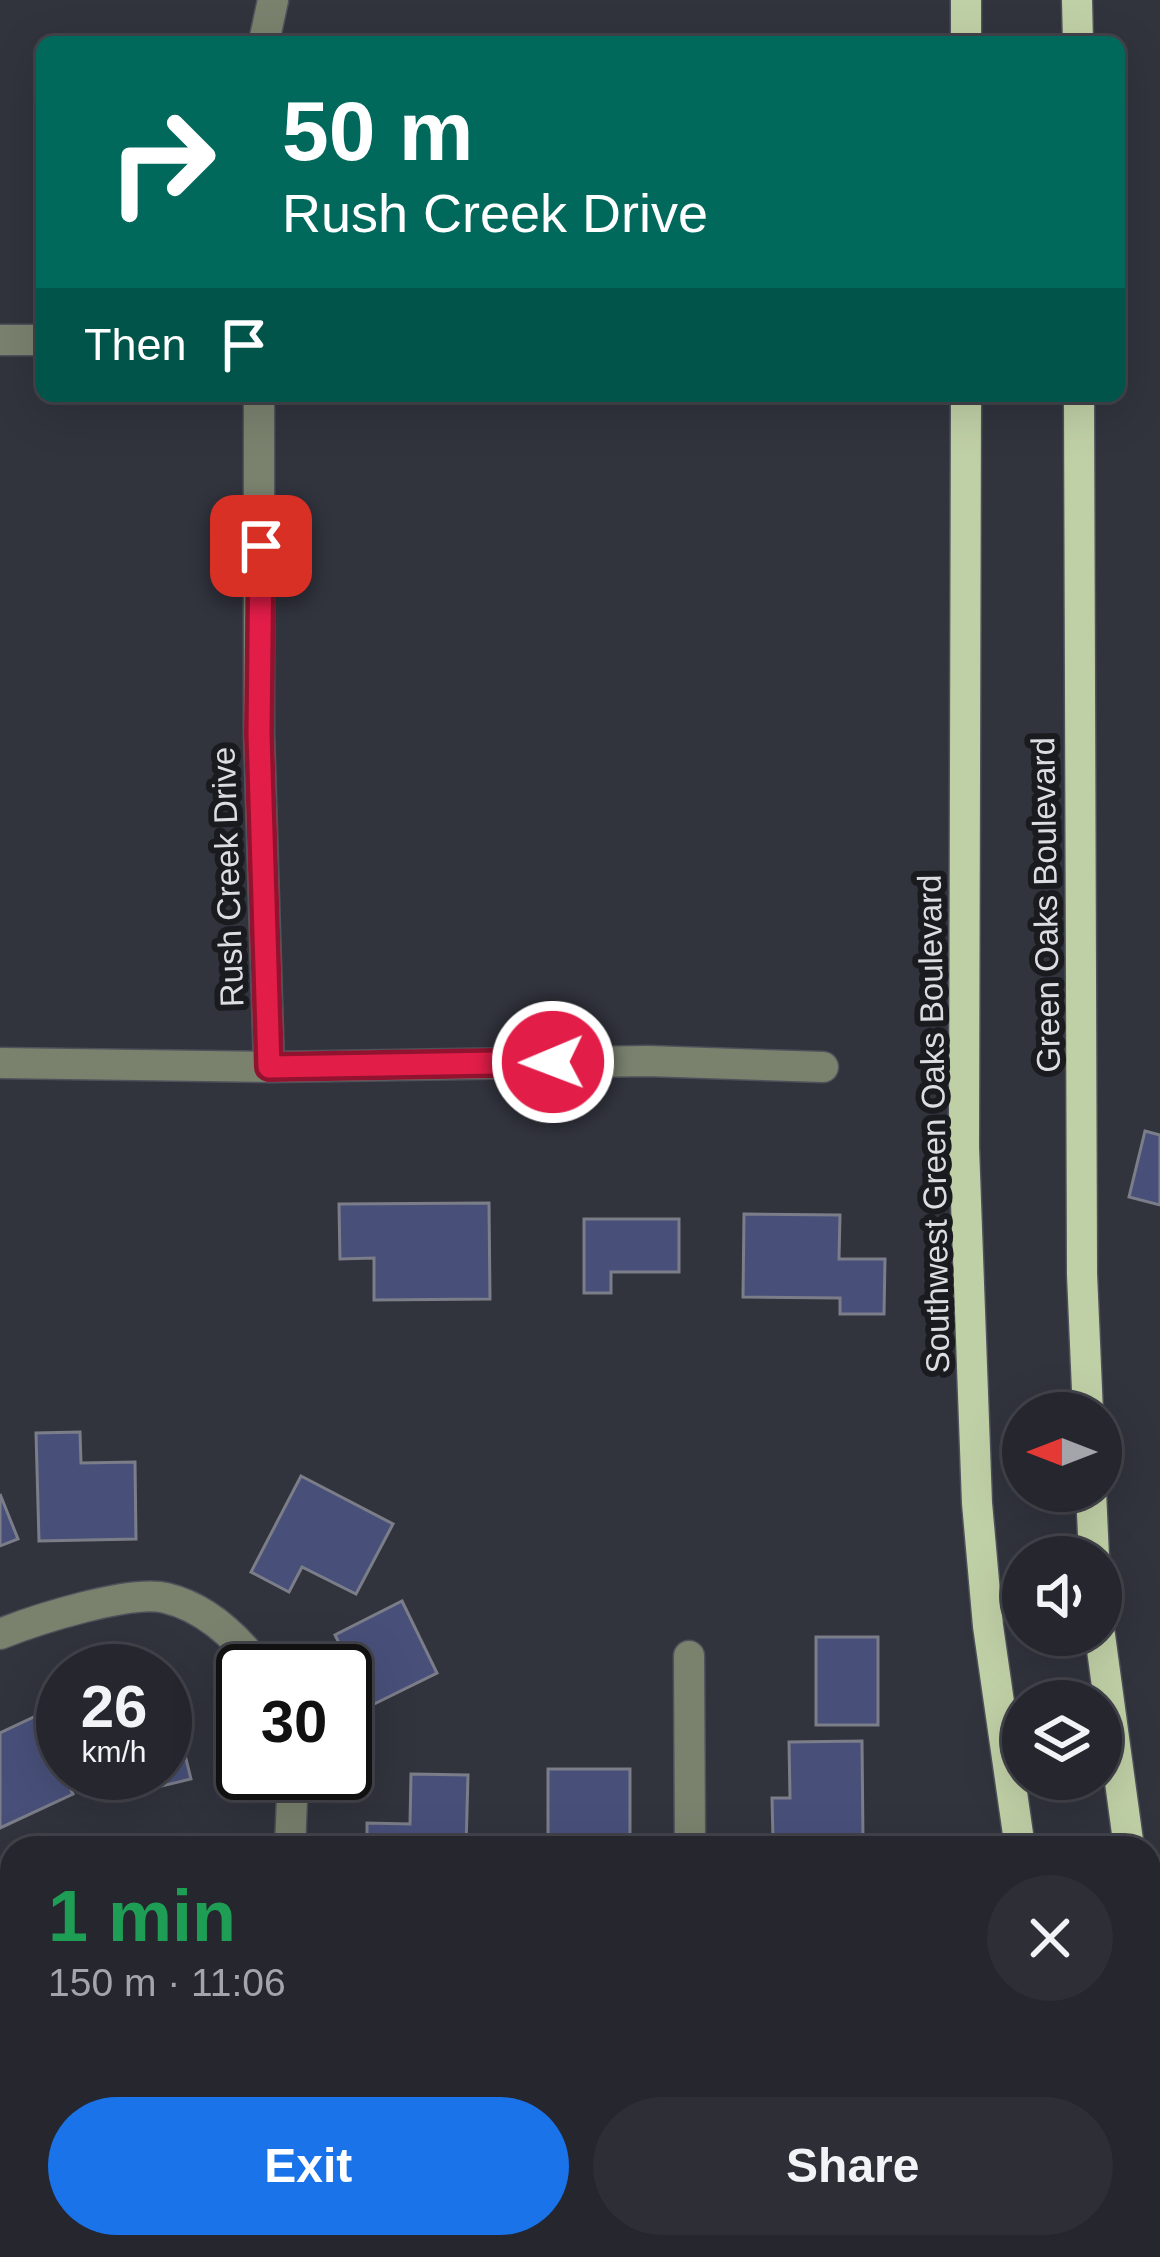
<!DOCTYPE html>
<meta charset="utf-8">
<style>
:root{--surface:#25262e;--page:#2d2e36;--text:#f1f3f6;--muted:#a3a5aa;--line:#42434a;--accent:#1a73e8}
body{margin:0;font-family:Helvetica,sans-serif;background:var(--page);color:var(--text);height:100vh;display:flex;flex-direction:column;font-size:45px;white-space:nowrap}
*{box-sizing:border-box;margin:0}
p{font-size:39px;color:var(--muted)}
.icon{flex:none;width:66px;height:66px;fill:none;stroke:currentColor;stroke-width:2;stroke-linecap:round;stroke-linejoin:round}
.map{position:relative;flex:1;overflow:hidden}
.details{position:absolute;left:0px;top:1836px;width:1161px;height:423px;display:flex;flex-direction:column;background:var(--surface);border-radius:36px 36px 0 0;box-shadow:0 12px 48px #0002,0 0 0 3px var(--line)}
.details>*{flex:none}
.banner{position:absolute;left:36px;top:36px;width:1089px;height:366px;border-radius:18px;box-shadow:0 12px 48px #0002,0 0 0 3px var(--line);background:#00695c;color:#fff;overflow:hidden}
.needle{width:78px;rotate:270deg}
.buttons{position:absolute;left:1002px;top:1392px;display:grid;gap:24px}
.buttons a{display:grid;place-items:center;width:120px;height:120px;border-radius:50%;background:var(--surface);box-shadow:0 12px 48px #0002,0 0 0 3px var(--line);font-size:60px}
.speed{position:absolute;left:36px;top:1644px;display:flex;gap:24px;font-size:60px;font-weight:700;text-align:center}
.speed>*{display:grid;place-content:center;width:156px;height:156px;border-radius:50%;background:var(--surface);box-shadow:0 12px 48px #0002,0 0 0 3px var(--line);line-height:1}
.speed small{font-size:30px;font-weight:400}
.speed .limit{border:6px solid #111;border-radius:18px;background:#fff;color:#111}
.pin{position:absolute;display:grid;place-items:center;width:102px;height:102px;color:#fff;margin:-51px;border-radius:24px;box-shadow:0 6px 18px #0006}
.me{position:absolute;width:132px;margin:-66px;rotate:269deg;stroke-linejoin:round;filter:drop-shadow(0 0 9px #0008)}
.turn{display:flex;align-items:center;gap:42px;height:252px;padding:0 48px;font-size:54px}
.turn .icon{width:156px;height:156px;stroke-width:2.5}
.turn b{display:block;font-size:84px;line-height:102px}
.then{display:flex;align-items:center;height:114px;padding:0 48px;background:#0003;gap:24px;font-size:45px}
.round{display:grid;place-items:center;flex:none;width:126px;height:126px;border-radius:63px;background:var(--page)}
.head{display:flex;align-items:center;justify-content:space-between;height:204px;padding:0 48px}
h1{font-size:72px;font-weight:600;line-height:90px;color:#1e9e55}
.action{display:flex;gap:24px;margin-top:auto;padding:24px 48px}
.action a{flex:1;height:138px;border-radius:72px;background:var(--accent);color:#fff;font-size:48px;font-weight:600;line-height:138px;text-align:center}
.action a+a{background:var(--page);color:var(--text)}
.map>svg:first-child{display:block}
.building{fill:#48507a;stroke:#7b7e89;stroke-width:3}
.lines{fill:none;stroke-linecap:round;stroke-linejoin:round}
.minor-casing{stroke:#50525b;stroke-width:33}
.major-casing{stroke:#50525b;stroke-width:33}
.minor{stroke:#7a826e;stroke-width:30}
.major{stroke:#c0d0a6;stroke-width:30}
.route-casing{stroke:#92132f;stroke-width:30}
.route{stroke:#e11d48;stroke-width:21}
.labels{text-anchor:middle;stroke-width:12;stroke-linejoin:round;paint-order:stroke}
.street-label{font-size:33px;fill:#dbdde3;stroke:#1a1b1f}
</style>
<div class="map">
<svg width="1160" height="2257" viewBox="0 0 1160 2257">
<rect width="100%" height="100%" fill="#31333d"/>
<path class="building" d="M1145 1131 1160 1135V1205L1129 1197Z
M489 1203 490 1299 374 1300V1258L340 1259 339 1204Z
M744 1214 840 1215 839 1259H885L884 1314H840V1298L743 1297Z
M584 1219H679V1272H611V1293H584Z
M80 1432 81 1463 135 1462 136 1539 39 1541 36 1433Z
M301 1476 393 1524 356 1594 302 1567 289 1592 251 1572Z
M0 1494 18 1539 0 1546Z
M402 1601 437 1673 370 1706 335 1635Z
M816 1637H878V1725H816Z
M170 1694 191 1779 104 1800 98 1773H165V1695Z
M36 1716 73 1794 0 1828V1733Z
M862 1741 863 1839H773L772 1798H790L789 1742Z
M548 1769H630V1848H548Z
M411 1774 468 1775 466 1848H367V1823L410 1824Z
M12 1927V2012L3 2015 0 1931Z
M12 2189V2247H45L21 2257H0V2194Z
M772 2247H850V2257H772Z"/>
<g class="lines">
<defs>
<path id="minor" d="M264 42 273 0
M0 340H42
M259 396V734L269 1067
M0 1063 269 1067 648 1061 823 1067
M0 1634C35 1620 131 1589 166 1598 207 1608 238 1638 262 1671
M689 1656 690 1848
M290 1848 293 1773
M0 2102 12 2098
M274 2257V2247
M684 2257 685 2247"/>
<path id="major" d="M1077 0 1078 42
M966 42V0
M966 396 964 1147 977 1503 988 1626 1020 1848
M1079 396 1082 1274 1088 1413
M1091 1491 1094 1557
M1100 1635 1129 1848
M1149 1958 1160 2007
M1124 2247 1127 2257"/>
</defs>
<use href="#minor" class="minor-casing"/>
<use href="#major" class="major-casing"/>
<use href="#minor" class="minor"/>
<use href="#major" class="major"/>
</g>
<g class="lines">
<defs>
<path id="route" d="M261 546 259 734 269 1067 553 1062"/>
</defs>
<use href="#route" class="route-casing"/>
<use href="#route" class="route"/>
</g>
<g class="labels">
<g class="street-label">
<text transform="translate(227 877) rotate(-92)" y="12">Rush Creek Drive</text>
<text transform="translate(1045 905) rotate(-91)" y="12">Green Oaks Boulevard</text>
<text transform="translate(933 1124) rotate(-91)" y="12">Southwest Green Oaks Boulevard</text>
</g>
</g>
</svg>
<div class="buttons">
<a><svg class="needle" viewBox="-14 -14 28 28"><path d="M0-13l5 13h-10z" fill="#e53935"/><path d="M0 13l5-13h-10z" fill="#a3a5aa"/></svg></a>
<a><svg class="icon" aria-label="sound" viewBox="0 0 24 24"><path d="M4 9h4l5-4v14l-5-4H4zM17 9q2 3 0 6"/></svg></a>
<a><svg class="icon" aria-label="layers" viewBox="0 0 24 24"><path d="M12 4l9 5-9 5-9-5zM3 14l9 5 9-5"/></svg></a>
</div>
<div class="speed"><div>26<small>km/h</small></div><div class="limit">30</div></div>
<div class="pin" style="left:261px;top:546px;background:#d93025"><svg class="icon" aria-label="arrive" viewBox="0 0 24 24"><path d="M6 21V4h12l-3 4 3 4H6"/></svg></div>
<svg class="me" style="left:553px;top:1062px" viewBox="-20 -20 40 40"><circle r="17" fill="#e11d48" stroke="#fff" stroke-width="3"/><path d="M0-11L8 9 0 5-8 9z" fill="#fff"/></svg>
<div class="banner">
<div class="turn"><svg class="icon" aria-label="right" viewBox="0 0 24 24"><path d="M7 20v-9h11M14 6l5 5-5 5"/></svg><div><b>50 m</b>Rush Creek Drive</div></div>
<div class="then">Then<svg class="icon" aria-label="arrive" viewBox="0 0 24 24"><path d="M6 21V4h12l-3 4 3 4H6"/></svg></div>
</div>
<section class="details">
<div class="head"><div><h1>1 min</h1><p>150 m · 11:06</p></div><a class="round"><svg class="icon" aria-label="close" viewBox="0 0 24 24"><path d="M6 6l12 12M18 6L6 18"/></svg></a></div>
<div class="action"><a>Exit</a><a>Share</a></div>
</section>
</div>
